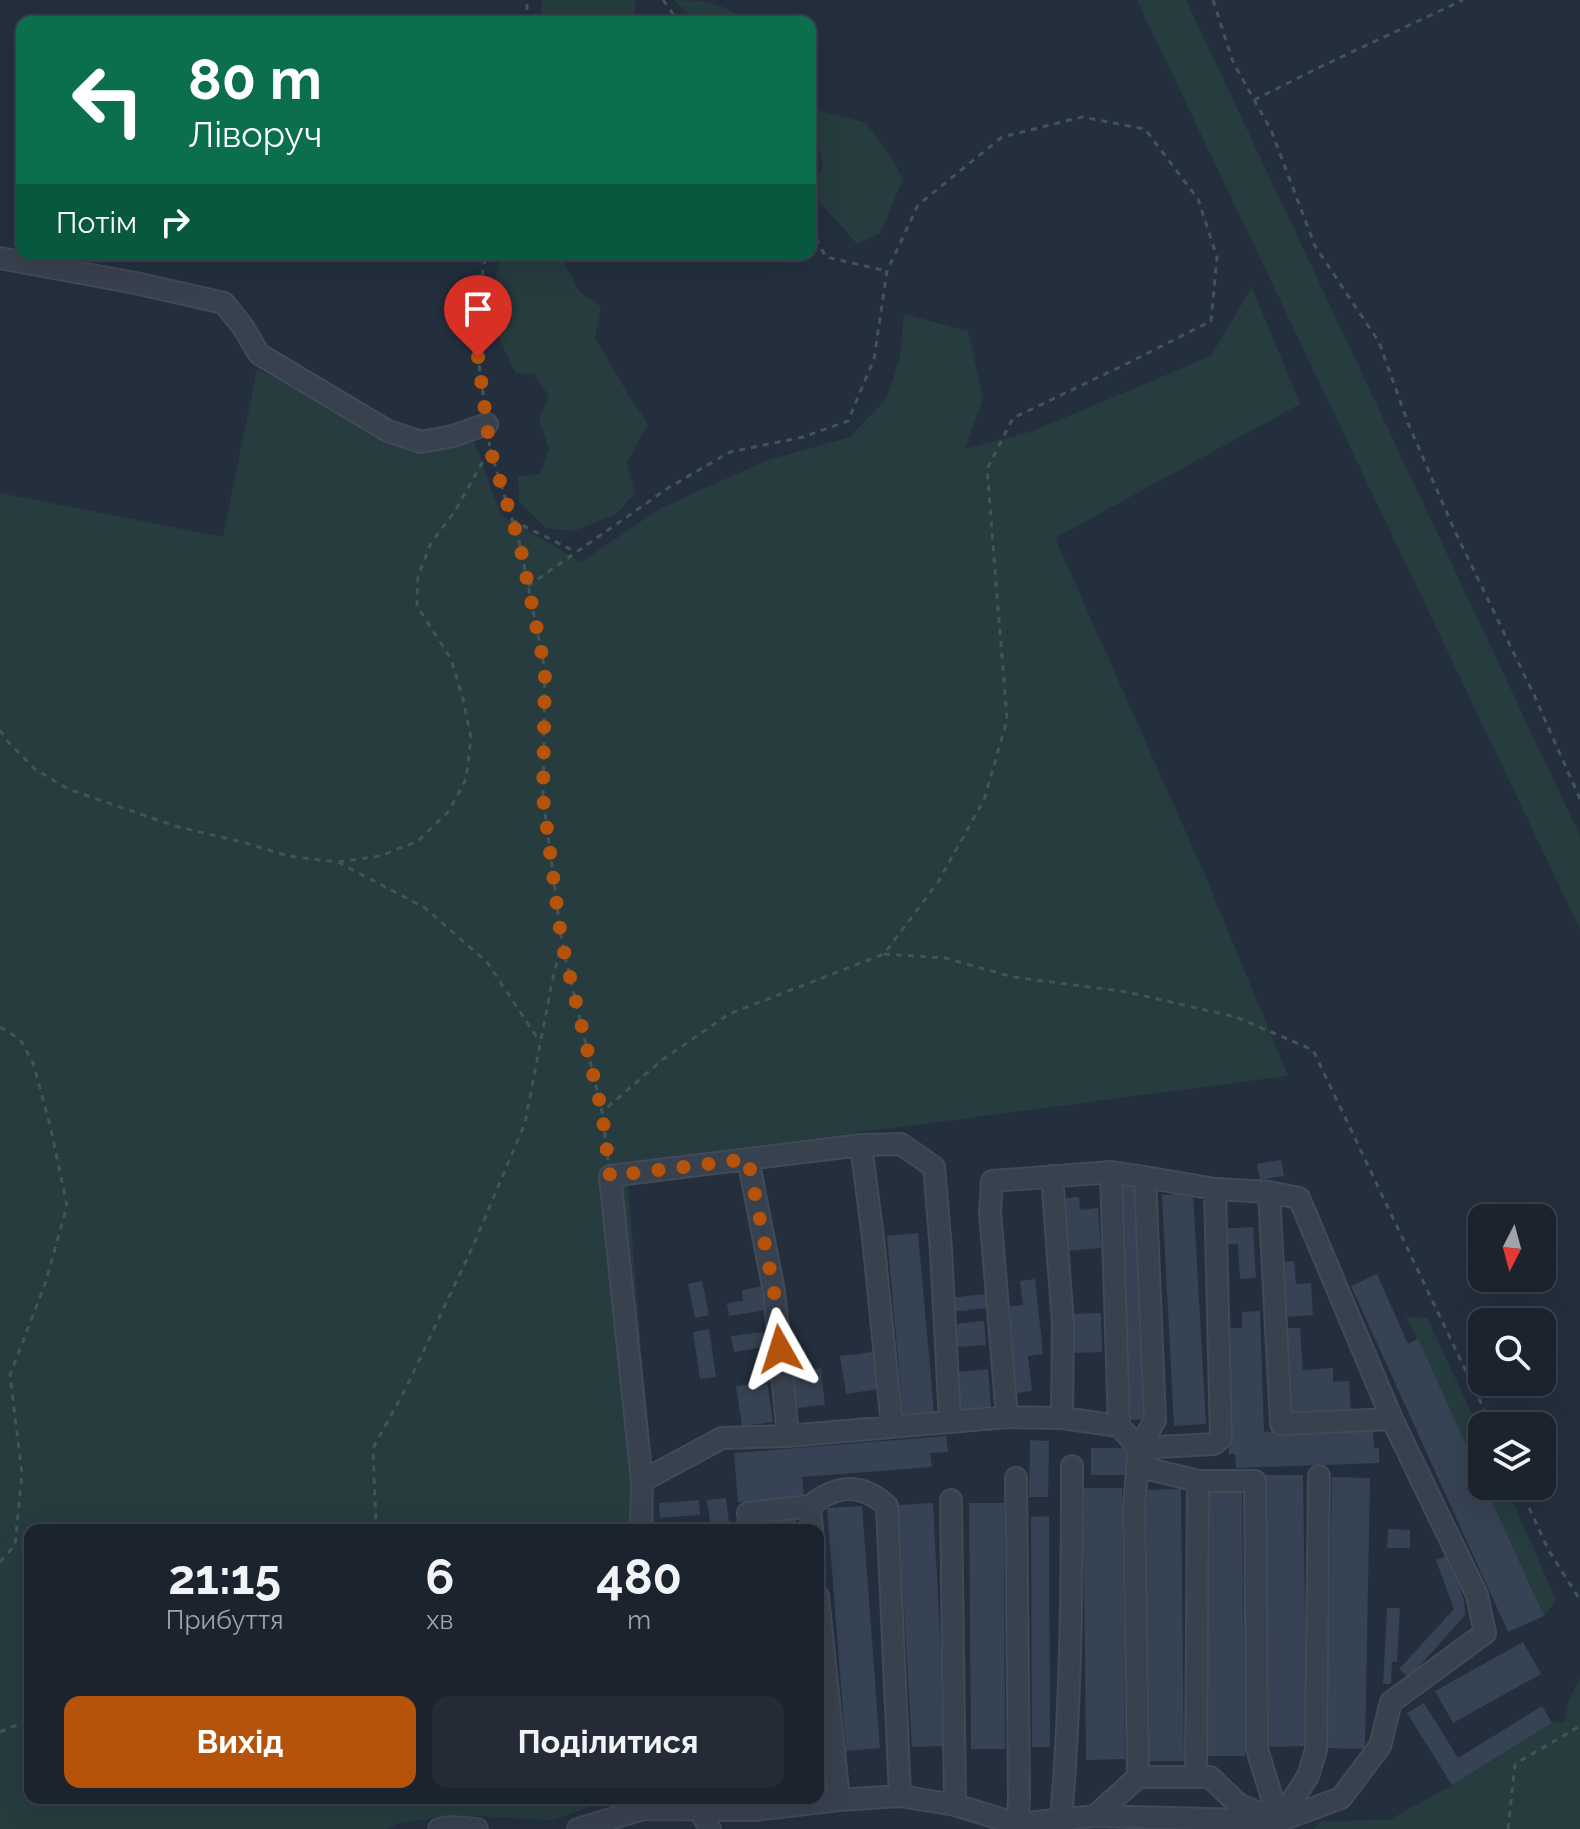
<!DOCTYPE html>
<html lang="uk">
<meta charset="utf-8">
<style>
:root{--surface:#1b232e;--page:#242b36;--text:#f1f3f6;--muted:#a0a4aa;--line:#39404a;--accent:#b45309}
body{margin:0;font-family:Raleway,sans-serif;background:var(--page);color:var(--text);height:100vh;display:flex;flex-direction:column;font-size:30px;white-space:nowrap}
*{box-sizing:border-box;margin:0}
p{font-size:26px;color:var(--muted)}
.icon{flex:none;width:44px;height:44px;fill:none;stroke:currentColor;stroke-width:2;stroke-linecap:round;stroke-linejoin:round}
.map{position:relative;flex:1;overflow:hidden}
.side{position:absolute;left:24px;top:1524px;width:800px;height:280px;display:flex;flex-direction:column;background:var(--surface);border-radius:16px;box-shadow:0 8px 32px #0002,0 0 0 2px var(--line)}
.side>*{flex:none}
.banner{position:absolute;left:16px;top:16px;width:800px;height:244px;border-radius:16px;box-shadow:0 8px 32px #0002,0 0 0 2px var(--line);background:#0b6e4f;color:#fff;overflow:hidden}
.needle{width:52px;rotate:186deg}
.buttons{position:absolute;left:1468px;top:1204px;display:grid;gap:16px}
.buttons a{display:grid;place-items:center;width:88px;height:88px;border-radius:16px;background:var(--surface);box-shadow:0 8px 32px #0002,0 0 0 2px var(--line);font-size:40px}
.pin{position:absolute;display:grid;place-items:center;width:68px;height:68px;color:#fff;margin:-82px -34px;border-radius:50% 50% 50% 0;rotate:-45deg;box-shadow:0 0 8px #0007}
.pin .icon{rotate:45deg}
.me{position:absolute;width:88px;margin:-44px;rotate:354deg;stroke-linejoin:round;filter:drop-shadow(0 0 6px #0008)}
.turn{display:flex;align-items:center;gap:28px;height:168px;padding:0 40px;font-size:36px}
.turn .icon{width:104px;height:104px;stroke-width:2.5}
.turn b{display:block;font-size:56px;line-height:68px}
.then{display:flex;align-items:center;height:76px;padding:0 40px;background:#0003;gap:16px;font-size:30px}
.eta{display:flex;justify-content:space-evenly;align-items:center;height:136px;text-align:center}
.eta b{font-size:48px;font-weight:700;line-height:56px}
.action{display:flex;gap:16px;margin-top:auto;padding:16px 40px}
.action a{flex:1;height:92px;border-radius:16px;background:var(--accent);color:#fff;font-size:32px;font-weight:700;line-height:92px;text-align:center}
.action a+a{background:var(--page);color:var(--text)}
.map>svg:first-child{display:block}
.green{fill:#263c3f}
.building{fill:#364354}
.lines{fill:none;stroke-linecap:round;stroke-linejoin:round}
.minor-casing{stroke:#414a57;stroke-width:24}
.path{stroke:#3f5557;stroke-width:3;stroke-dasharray:6 6;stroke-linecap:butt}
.minor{stroke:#38414e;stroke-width:20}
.route{stroke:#b45309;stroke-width:14;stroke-dasharray:0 25.2}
</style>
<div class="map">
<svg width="1580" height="1829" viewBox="0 0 1580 1829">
<rect width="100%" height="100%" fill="#242f3e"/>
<path class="green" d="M542 0H635L634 21 541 22Z
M674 0C701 0 727 3 748 22H702L694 20Z
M1137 0H1186L1580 836V929Z
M810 108 866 123 893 160 903 179 880 233 857 244 811 192 823 166 818 143 810 139Z
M501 254H561L579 291 601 307 595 337 629 396 648 424 627 462 635 494 615 515 573 531 546 528 519 502 518 476 540 474 549 449 539 419 549 396 534 374 516 373 495 330 489 305Z
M1252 287 1300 404 1055 538 1205 875 1288 1076 626 1163 656 1530H30V1798H614L553 1820 458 1815 400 1823 387 1829H0V493L223 537 257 369 344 412 394 447 426 450 473 439 501 515 581 562 661 508 768 460 850 437 887 398 900 356 904 314 968 331 983 399 965 449 1033 431 1211 356Z
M1406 1316 1427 1318 1482 1435V1480Z
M1485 1486H1506L1556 1600 1544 1616Z
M1580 1678V1829H1313L1321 1821 1389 1820 1452 1785 1552 1723 1565 1721 1569 1700Z"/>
<path class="building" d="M1281 1160 1284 1176 1260 1180 1257 1164Z
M1138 1185 1149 1419 1130 1420 1119 1186Z
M1193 1193 1206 1424 1174 1426 1162 1195Z
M1079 1197 1080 1210 1098 1208 1101 1248 1068 1251 1064 1198Z
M1253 1227 1256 1278 1240 1279 1238 1244 1220 1245 1219 1229Z
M918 1233 934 1412 903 1415 887 1236Z
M1294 1261 1296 1284 1311 1283 1313 1315 1281 1317 1278 1262Z
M1377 1274 1408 1344 1418 1339 1482 1480V1486H1485L1544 1616 1508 1632 1351 1286Z
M1035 1279 1043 1354 1028 1356 1032 1391 1017 1393 1012 1345H1006L1002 1307 1023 1305 1020 1281Z
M702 1281 709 1315 695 1318 688 1284Z
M764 1286 768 1310 729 1316 727 1303 743 1301 742 1290Z
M986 1294 987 1308 950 1312 949 1298Z
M1260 1311 1264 1432 1373 1428 1374 1448H1379V1463L1236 1468 1235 1454H1229L1225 1328H1242V1312Z
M1101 1313 1102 1352 1071 1353 1069 1314Z
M984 1321 986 1345 956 1347 954 1324Z
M1285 1328H1300L1303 1370 1333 1368V1382L1349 1381 1351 1411 1290 1415Z
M709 1329 716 1377 700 1379 693 1332Z
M763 1332 765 1347 734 1352 731 1336Z
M873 1352 878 1389 846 1394 840 1356Z
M821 1368 825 1405 797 1408 792 1371Z
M988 1369 991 1407 959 1410 956 1372Z
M767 1382 773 1422 742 1426 736 1386Z
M946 1436 948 1452 930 1453 932 1467 802 1477 804 1496 738 1502 734 1453Z
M1030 1440 1049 1441 1048 1497H1029Z
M1091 1448H1127V1475H1091Z
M1265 1475H1303L1307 1746 1268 1747Z
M1332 1477 1370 1478 1365 1749 1327 1748Z
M1242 1484 1245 1756H1207L1203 1485Z
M1083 1488H1122L1125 1759 1086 1760Z
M1181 1489 1184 1761H1145L1142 1490Z
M726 1498 730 1530H711L707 1500Z
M699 1500 700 1515 660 1518 659 1503Z
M933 1503 946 1746 912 1747 898 1505Z
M969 1503H1004L1005 1749H971Z
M862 1506 880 1748 846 1751 827 1508Z
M1049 1516 1050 1747H1032L1031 1517Z
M796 1518 797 1530H763L762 1521Z
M1388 1529 1410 1530V1548H1387Z
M1448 1555 1464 1600 1465 1615 1409 1678 1399 1669 1454 1609 1436 1560Z
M1387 1608H1400L1397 1662H1392L1391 1684H1383Z
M1523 1642 1541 1674 1453 1723 1435 1691Z
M1424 1703 1458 1758 1542 1706 1552 1723 1452 1785 1407 1713Z"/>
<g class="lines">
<defs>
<path id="minor" d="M0 258 135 283 224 303 243 327 259 354 388 431 421 442 453 436 487 424
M861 1145 873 1238 892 1426
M748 1159 774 1291 788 1436
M1052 1176 1063 1324 1062 1418
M1145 1177 1215 1189
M1007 1417 990 1212 992 1181 1111 1172
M1119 1426 1111 1172 1145 1177 1155 1420 1139 1448 1134 1506 1138 1777
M1139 1448 1214 1444 1221 1438 1215 1189 1269 1192 1281 1424 1392 1419
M1016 1478 1019 1798 1017 1829
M642 1481 722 1438 788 1436 1007 1417 1062 1418 1119 1426 1139 1448 1149 1469 1198 1481H1255L1257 1749 1279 1821
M951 1500 955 1805
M810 1506C836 1484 862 1483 887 1506L900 1796
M641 1530 642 1481 610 1176 861 1145 901 1144 934 1167 941 1251 950 1421
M750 1530 748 1513 810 1506 812 1530
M818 1596 839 1800
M1196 1777 1198 1481
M643 1809 755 1810 839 1800 900 1796 955 1805 1017 1824 1095 1816 1138 1777H1210L1238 1804 1268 1817
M700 1811 710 1829
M1095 1816 1279 1821 1341 1798 1380 1746 1391 1702 1485 1633 1477 1595 1392 1419 1299 1198 1269 1192
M1061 1820C1071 1702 1072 1584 1072 1466
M1279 1821 1308 1776 1316 1750 1319 1476
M439 1829 451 1827 477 1829
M578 1829 643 1809V1798"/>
</defs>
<use href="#minor" class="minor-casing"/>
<path class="path" d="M663 0 679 22
M1213 0 1233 62 1271 130 1315 246 1379 342 1408 423 1453 527 1534 695 1580 799
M527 22V0
M1254 100 1322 66 1463 0
M810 228 826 257 887 271
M485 407 478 357 479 292 486 254
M490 449 520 545 545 670 543 797 562 943 602 1112 608 1160
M512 520 576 552
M528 586 668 488 730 452 803 437 848 421 874 359 887 271 918 205 1002 137 1082 117 1145 129 1198 199 1217 257 1211 321 1126 364 1013 418 987 469 1007 720 984 800 938 882 884 954 729 1014 662 1060 602 1112
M0 730 9 743 35 769 68 789 175 826 246 843 288 856 338 862 380 856 418 841 449 811 466 779 471 738 463 699 451 659 417 606 418 576 431 543 455 511 490 449 489 442
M338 862 425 908 487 962 540 1042
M884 954 945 958 1013 977 1127 992 1236 1017 1313 1050 1492 1426
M0 1027 20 1039 33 1063 51 1129 67 1206 45 1284 10 1375 22 1474 15 1545 0 1562
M1519 1486 1549 1551 1580 1600
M380 1530 376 1525 373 1448 406 1388 473 1246 525 1123 552 982 561 945
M0 1732 24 1722 30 1723
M1508 1829 1515 1764 1580 1726"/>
<use href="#minor" class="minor"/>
</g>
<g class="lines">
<path class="route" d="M478 357 490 449 520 545 545 670 543 797 558 914 562 943 602 1112 610 1176 748 1159 774 1291 780 1349"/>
</g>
</svg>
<div class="buttons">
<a><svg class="needle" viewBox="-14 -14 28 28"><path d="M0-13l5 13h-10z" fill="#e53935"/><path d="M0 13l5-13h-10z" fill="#a0a4aa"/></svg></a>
<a><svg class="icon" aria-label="search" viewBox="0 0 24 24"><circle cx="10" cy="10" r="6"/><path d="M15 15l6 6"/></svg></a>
<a><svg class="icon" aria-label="layers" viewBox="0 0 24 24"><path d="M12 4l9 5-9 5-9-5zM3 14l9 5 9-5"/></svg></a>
</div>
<div class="pin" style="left:478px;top:357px;background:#d93025"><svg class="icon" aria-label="arrive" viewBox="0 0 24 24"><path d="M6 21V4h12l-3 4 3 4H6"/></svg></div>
<svg class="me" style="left:780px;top:1349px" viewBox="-20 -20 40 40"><path d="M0-17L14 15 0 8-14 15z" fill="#b45309" stroke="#fff" stroke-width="4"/></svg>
<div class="banner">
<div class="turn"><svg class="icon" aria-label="left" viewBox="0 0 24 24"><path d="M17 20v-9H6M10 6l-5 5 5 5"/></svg><div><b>80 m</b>Ліворуч</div></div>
<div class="then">Потім<svg class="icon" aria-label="right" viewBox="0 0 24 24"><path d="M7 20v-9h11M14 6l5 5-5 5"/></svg></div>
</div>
<section class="side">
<div class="eta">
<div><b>21:15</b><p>Прибуття</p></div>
<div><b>6</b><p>хв</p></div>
<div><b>480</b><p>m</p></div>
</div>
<div class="action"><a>Вихід</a><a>Поділитися</a></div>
</section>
</div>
